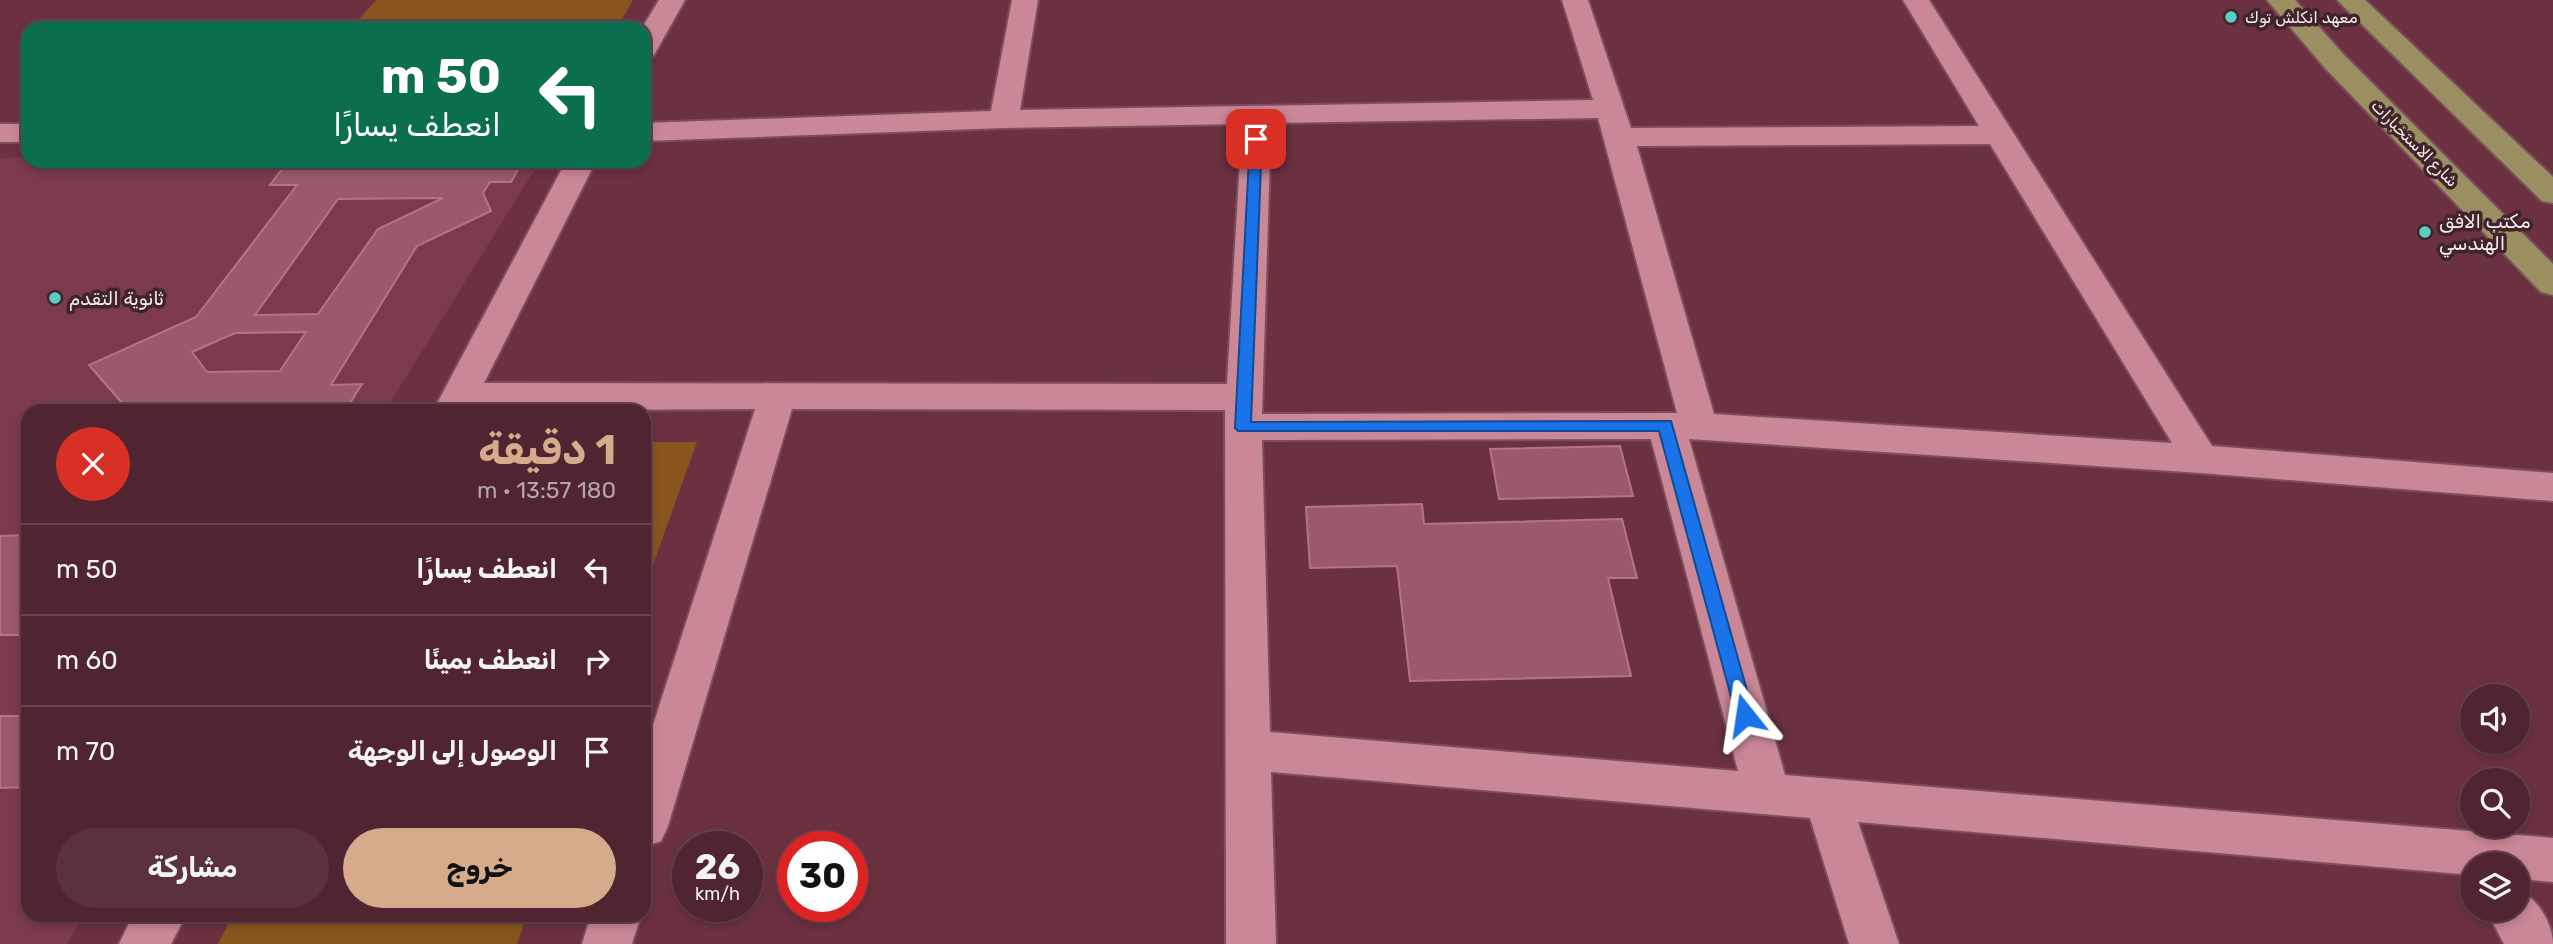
<!DOCTYPE html>
<html lang="ar">
<meta charset="utf-8">
<style>
:root{--surface:#502531;--page:#5a313d;--text:#f1f3f6;--muted:#b4a5ab;--line:#67424d;--accent:#d6ab8b}
body{margin:0;font-family:Rubik,"Noto Sans Arabic",sans-serif;background:var(--page);color:var(--text);direction:rtl;height:100vh;display:flex;flex-direction:column;font-size:26px;white-space:nowrap}
*{box-sizing:border-box;margin:0}
p{font-size:23px;color:var(--muted)}
.icon{flex:none;width:38px;height:38px;fill:none;stroke:currentColor;stroke-width:2;stroke-linecap:round;stroke-linejoin:round}
.map{position:relative;flex:1;overflow:hidden;direction:ltr}
.sheet{position:absolute;left:21px;top:404px;width:630px;height:518px;display:flex;flex-direction:column;background:var(--surface);border-radius:21px;box-shadow:0 4px 10px #0003,0 0 0 2px var(--line);direction:rtl}
.sheet>*{flex:none}
.hud{position:absolute;left:21px;top:21px;width:630px;height:147px;border-radius:21px;box-shadow:0 4px 10px #0003,0 0 0 2px var(--line);direction:rtl;background:#0b6e4f;color:#fff;overflow:hidden}
.tools{position:absolute;left:2460px;top:684px;display:grid;gap:14px}
.tools a{display:grid;place-items:center;width:70px;height:70px;border-radius:50%;background:var(--surface);box-shadow:0 4px 10px #0003,0 0 0 2px var(--line);font-size:35px}
.speed{position:absolute;left:672px;top:831px;display:flex;gap:14px;font-size:35px;font-weight:700;text-align:center}
.speed>*{display:grid;place-content:center;width:91px;height:91px;border-radius:50%;background:var(--surface);box-shadow:0 4px 10px #0003,0 0 0 2px var(--line);line-height:1}
.speed small{font-size:18px;font-weight:400}
.speed .limit{border:10px solid #d22;background:#fff;color:#111}
.pin{position:absolute;display:grid;place-items:center;width:60px;height:60px;color:#fff;margin:-30px;border-radius:14px;box-shadow:0 4px 10px #0006}
.me{position:absolute;width:77px;margin:-38px;rotate:345deg;stroke-linejoin:round;filter:drop-shadow(0 0 5px #0008)}
.turn{display:flex;align-items:center;gap:24px;height:147px;padding:0 35px;font-size:32px}
.turn .icon{width:91px;height:91px;stroke-width:2.5}
.turn b{display:block;font-size:49px;line-height:60px}
.round{display:grid;place-items:center;flex:none;width:74px;height:74px;border-radius:37px;background:var(--page)}
.headline{display:flex;align-items:center;justify-content:space-between;height:119px;padding:0 35px}
h1{font-size:42px;font-weight:700;line-height:52px;color:var(--accent)}
.primary-button{display:flex;gap:14px;margin-top:auto;padding:14px 35px}
.primary-button a{flex:1;height:80px;border-radius:42px;background:var(--accent);color:#111;font-size:28px;font-weight:700;line-height:80px;text-align:center}
.primary-button a+a{background:var(--page);color:var(--text)}
ul{padding:0;list-style:none}
li{display:flex;align-items:center;gap:21px;height:91px;padding:0 35px;border-top:2px solid var(--line)}
li div{flex:1}
li b{display:block;font-size:26px}
li em{font-style:normal}
.map>svg:first-child{display:block}
.built{fill:#7b3b4d}
.green{fill:#88551e}
.building{fill:#9a5a6a;stroke:#b67483;stroke-width:2;fill-rule:evenodd}
.lines{fill:none;stroke-linecap:round;stroke-linejoin:round}
.minor-casing{stroke:#7c4e5c;stroke-width:4}
.major-casing{stroke:#7c4e5c;stroke-width:4}
.minor{fill:#ca8796;fill-rule:evenodd}
.major{fill:#998f61;fill-rule:evenodd}
.route{fill:#1a73e8;stroke:#114b97;stroke-width:2}
.poi-dot{fill:#58cec0;stroke:#3f242a;stroke-width:2.5}
.labels{text-anchor:middle;stroke-width:7;stroke-linejoin:round;paint-order:stroke}
.far-poi-label{font-size:16px;fill:#fdeef0;stroke:#3f242a;text-anchor:start}
.far-street-label{font-size:16px;fill:#fdeef0;stroke:#3f242a}
.poi-label{font-size:19px;fill:#fdeef0;stroke:#3f242a;text-anchor:start}
</style>
<div class="map">
<svg width="2553" height="944" viewBox="0 0 2553 944">
<rect width="100%" height="100%" fill="#6b3141"/>
<path class="built" d="M28 157V161H540L385 411H28V915H84L67 944H0V158Z"/>
<path class="green" d="M376 0H633L617 28H351Z
M644 442H697L644 590Z
M233 915H527L517 944H218Z"/>
<path class="building" d="M288 161H523L511 182H490L483 193 491 211 417 246 331 385 362 384 345 411H129L89 365 196 317 297 185H270ZM443 198 378 229 318 314 255 315 338 199ZM306 332 280 371 207 372 192 352 235 333Z
M1620 446 1633 496 1499 499 1490 449Z
M1422 504 1424 524 1622 519 1637 578H1608L1631 676 1410 681 1397 566 1310 568 1306 507Z
M28 535V635H0V536Z
M0 716H28V787L0 788Z"/>
<g class="lines">
<defs>
<path id="minor" d="M659 0H685L654 55 644 57 642 28Z
M1012 0H1038L1020 110 1593 100 1562 0H1588L1631 128 1979 126 1903 0H1929L2212 446 2553 473V501L2201 473 1689 439 1785 775 2553 838V882L2518 879V864H2473V875L1858 822 1899 944H1849L1810 818 1271 772 1276 944H1226L1225 410 792 409 668 826 661 841 644 847V753L755 409 433 411 566 161H596L484 383 1227 384 1242 124 1004 128 644 141V123L991 111ZM1598 118 1677 413 1262 414 1271 123ZM1990 144 2172 443 1714 414 1637 146ZM1651 439 1738 771 1270 732 1262 440Z
M0 124H28V142H0Z
M2518 890C2537 897 2553 924 2553 944H2504L2486 910H2518Z
M133 915H186L171 944H119Z
M591 915H641L632 944H582Z"/>
<path id="major" d="M2267 0H2295L2345 56 2553 264V295L2541 292 2325 68Z
M2337 0H2365L2553 177V203L2542 201Z"/>
</defs>
<use href="#minor" class="minor-casing"/>
<use href="#major" class="major-casing"/>
<use href="#minor" class="minor"/>
<use href="#major" class="major"/>
</g>
<path class="route" d="M1256 136 1262 139 1251 422 1671 421 1754 715 1751 720 1745 723 1738 720 1736 715 1659 431H1238L1235 428 1250 139Z"/>
<g class="poi-dot">
<circle cx="2231" cy="17" r="7"/>
<circle cx="2425" cy="232" r="7"/>
<circle cx="55" cy="298" r="7"/>
</g>
<g class="labels">
<g class="far-poi-label">
<text x="2245" y="23">معهد انكلش توك</text>
</g>
<g class="far-street-label">
<text transform="translate(2415 143) rotate(45)" y="6">شارع الاستخبارات</text>
</g>
<g class="poi-label">
<text x="2439" y="228">مكتب الافق<tspan x="2439" dy="22">الهندسي</tspan></text>
<text x="69" y="305">ثانوية التقدم</text>
</g>
</g>
</svg>
<div class="tools">
<a><svg class="icon" aria-label="sound" viewBox="0 0 24 24"><path d="M4 9h4l5-4v14l-5-4H4zM17 9q2 3 0 6"/></svg></a>
<a><svg class="icon" aria-label="search" viewBox="0 0 24 24"><circle cx="10" cy="10" r="6"/><path d="M15 15l6 6"/></svg></a>
<a><svg class="icon" aria-label="layers" viewBox="0 0 24 24"><path d="M12 4l9 5-9 5-9-5zM3 14l9 5 9-5"/></svg></a>
</div>
<div class="speed"><div>26<small>km/h</small></div><div class="limit">30</div></div>
<div class="pin" style="left:1256px;top:139px;background:#d93025"><svg class="icon" aria-label="arrive" viewBox="0 0 24 24"><path d="M6 21V4h12l-3 4 3 4H6"/></svg></div>
<svg class="me" style="left:1745px;top:715px" viewBox="-20 -20 40 40"><path d="M0-17L14 15 0 8-14 15z" fill="#1a73e8" stroke="#fff" stroke-width="4"/></svg>
<div class="hud">
<div class="turn"><svg class="icon" aria-label="left" viewBox="0 0 24 24"><path d="M17 20v-9H6M10 6l-5 5 5 5"/></svg><div><b>50 m</b>انعطف يسارًا</div></div>
</div>
<section class="sheet">
<div class="headline"><div><h1>1 دقيقة</h1><p>180 m · 13:57</p></div><a class="round" style="background:#d93025;color:#fff"><svg class="icon" aria-label="close" viewBox="0 0 24 24"><path d="M6 6l12 12M18 6L6 18"/></svg></a></div>
<ul>
<li><svg class="icon" aria-label="left" viewBox="0 0 24 24"><path d="M17 20v-9H6M10 6l-5 5 5 5"/></svg><div><b>انعطف يسارًا</b></div><em>50 m</em></li>
<li><svg class="icon" aria-label="right" viewBox="0 0 24 24"><path d="M7 20v-9h11M14 6l5 5-5 5"/></svg><div><b>انعطف يمينًا</b></div><em>60 m</em></li>
<li><svg class="icon" aria-label="arrive" viewBox="0 0 24 24"><path d="M6 21V4h12l-3 4 3 4H6"/></svg><div><b>الوصول إلى الوجهة</b></div><em>70 m</em></li>
</ul>
<div class="primary-button"><a>خروج</a><a>مشاركة</a></div>
</section>
</div>
